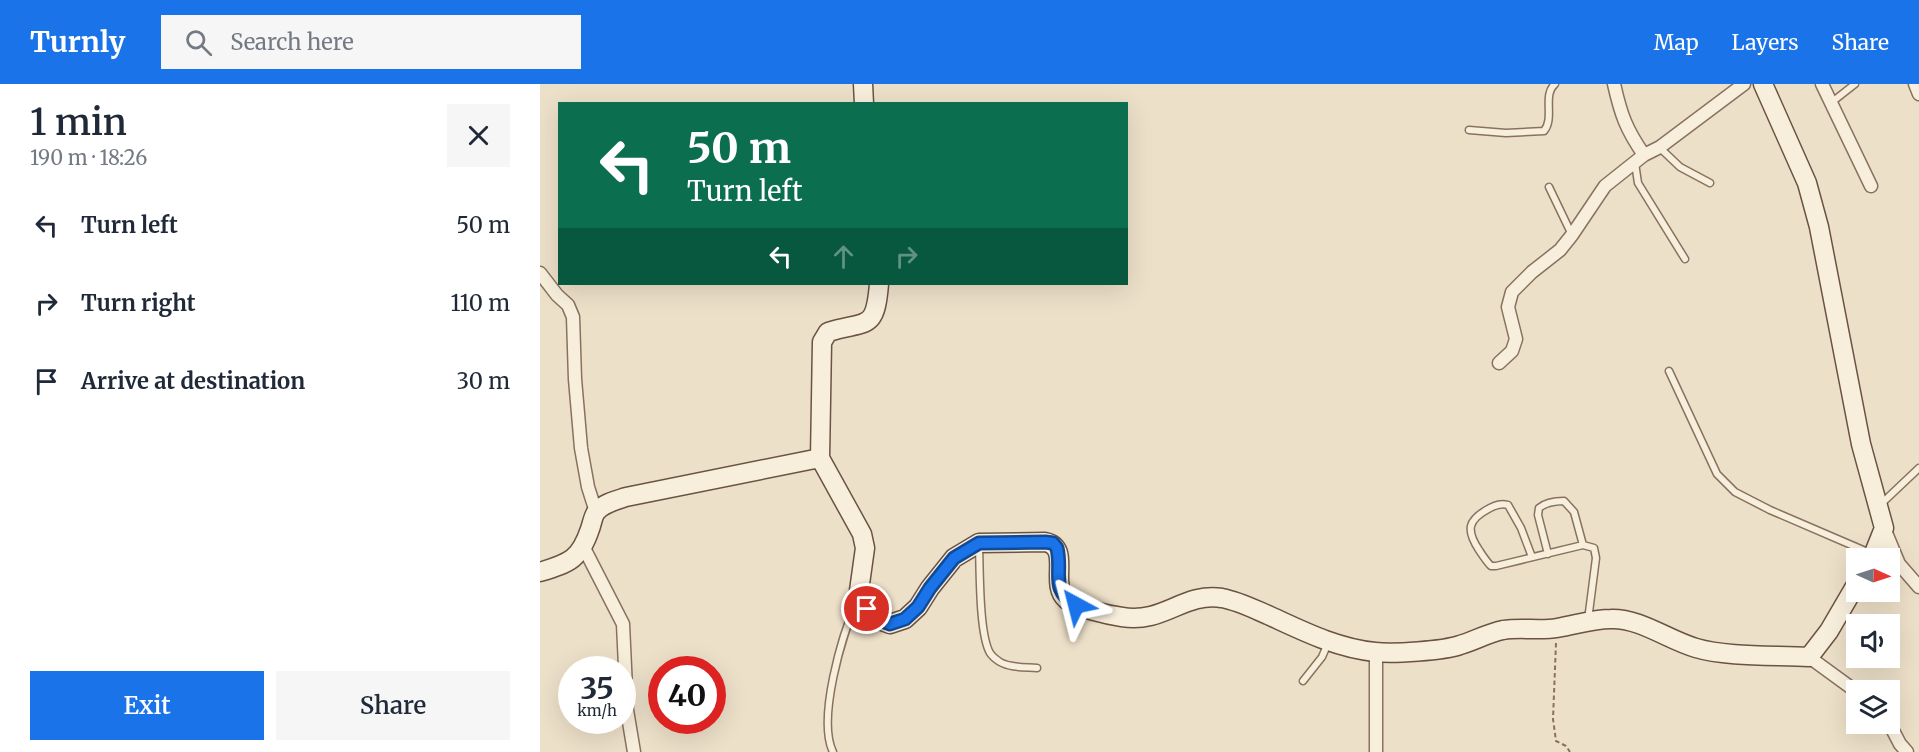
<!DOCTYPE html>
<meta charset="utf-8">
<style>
:root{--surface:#fff;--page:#f6f6f7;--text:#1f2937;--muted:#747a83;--accent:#1a73e8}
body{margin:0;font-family:Merriweather,serif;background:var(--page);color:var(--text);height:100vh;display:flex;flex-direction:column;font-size:22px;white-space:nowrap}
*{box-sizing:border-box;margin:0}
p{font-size:20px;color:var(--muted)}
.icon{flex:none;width:33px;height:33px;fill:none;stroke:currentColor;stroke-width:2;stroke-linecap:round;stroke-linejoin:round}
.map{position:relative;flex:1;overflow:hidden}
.sheet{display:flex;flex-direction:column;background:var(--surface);width:540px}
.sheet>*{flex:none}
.guide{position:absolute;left:18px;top:18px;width:570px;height:183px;border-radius:0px;box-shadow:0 6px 24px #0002;background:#0b6e4f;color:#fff;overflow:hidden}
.needle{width:39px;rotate:93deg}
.buttons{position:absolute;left:1306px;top:464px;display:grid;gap:12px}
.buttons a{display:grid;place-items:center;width:54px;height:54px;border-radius:0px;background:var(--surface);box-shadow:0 6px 24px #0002;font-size:30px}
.speed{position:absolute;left:18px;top:572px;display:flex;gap:12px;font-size:30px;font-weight:700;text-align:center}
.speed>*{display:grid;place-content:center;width:78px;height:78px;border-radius:50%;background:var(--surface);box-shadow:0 6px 24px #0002;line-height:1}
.speed small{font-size:15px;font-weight:400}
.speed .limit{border:9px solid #d22;background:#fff;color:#111}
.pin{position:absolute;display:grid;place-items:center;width:51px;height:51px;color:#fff;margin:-26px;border:3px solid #fff;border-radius:50%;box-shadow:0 2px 6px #0007}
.me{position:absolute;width:66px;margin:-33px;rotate:322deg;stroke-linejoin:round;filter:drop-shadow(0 0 4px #0008)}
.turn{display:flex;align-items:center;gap:21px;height:126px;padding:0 30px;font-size:27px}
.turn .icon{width:78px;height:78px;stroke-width:2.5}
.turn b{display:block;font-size:42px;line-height:51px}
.lanes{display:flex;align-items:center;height:57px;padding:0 30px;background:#0003;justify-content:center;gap:30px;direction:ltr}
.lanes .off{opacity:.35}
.round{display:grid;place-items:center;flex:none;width:63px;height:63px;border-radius:0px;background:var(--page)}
.headline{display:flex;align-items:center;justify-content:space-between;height:102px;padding:0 30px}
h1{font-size:36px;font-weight:600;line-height:45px}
.primary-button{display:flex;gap:12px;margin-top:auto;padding:12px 30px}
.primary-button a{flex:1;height:69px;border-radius:0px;background:var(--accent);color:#fff;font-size:24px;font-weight:600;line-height:69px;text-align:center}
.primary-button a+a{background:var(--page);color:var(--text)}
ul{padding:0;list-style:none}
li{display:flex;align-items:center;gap:18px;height:78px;padding:0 30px}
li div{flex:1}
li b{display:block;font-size:22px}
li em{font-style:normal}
header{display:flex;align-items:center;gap:36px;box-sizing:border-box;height:84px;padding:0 30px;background:var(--accent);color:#fff}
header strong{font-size:28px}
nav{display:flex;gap:33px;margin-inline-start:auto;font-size:21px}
.search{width:420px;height:54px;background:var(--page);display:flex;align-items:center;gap:15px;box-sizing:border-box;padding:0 21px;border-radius:0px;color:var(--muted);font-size:22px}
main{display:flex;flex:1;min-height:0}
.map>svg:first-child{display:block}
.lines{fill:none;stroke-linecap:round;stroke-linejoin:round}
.lane-casing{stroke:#88725f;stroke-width:9}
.street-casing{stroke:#88725f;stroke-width:15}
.secondary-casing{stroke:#6a5342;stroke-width:21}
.path{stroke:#88725f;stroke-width:2;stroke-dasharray:4.5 3;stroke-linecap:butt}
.lane{stroke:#f8eedc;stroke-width:6}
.street{stroke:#f8eedc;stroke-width:12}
.secondary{stroke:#f8eedc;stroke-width:18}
.route-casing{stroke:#114b97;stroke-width:15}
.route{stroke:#1a73e8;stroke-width:10}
</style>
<header>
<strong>Turnly</strong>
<div class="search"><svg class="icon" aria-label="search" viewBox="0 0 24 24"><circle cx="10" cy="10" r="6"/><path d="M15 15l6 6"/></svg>Search here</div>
<nav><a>Map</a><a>Layers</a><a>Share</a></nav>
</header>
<main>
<section class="sheet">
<div class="headline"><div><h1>1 min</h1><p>190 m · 18:26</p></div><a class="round"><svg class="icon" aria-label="close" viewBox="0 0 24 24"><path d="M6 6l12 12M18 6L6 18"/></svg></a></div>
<ul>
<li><svg class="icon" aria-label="left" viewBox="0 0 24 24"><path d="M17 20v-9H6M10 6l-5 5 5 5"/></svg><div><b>Turn left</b></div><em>50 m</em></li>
<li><svg class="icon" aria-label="right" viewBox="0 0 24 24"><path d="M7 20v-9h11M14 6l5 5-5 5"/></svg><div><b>Turn right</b></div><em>110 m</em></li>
<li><svg class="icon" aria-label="arrive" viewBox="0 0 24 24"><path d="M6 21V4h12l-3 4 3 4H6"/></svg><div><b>Arrive at destination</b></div><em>30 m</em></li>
</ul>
<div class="primary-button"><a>Exit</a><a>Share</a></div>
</section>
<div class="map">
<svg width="1379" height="668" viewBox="0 0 1379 668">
<rect width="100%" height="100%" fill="#ede0c9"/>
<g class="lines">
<defs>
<path id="lane" d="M1292 18 1315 0
M929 46 966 49 1004 47C1015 34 1002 11 1015 0
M1120 64 1140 83 1170 99
M1095 79 1098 99 1145 175
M1009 103 1032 151
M1129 287 1177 390 1195 408 1230 426 1330 469
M1341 420 1379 384
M439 463C440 487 439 550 450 569 452 572 457 576 460 578 470 584 486 583 497 584
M1008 470 998 431 999 424C1006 418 1016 417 1024 417L1034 428 1043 461
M992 473 981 444 968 421C961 419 956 421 950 424 927 436 926 446 939 466 943 472 946 477 951 482H956L1043 461 1054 464 1056 474 1048 536
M763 597 782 573 788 559
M293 668C277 635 302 550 317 518"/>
<path id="street" d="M1074 0C1081 31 1086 45 1104 71L1120 63 1204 0
M1282 0 1331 102
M1375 0 1379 10
M0 189 17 211 28 221 33 233 35 295 41 364 48 403 56 428
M959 279 972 267 976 255 968 223 972 208 992 188 1020 166 1032 151 1065 102 1104 71
M1344 444 1359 480 1379 503
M44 464 83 540 87 626 94 668
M1269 573 1317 608
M1349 639 1360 660 1367 668
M836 668V568"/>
<path id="secondary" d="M323 0 324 20
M1223 0 1267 99 1279 143 1321 360 1344 444 1332 474
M280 374 282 258 288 248C327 236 335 248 339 200
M0 488C30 479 40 475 50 445 52 440 53 431 57 427 64 419 77 416 86 413L280 374 322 450 325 464 318 514 337 535 350 540 365 535 378 523 390 504 414 474 439 459 505 458C532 463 509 500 526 515 535 524 569 531 582 533 624 540 643 508 682 514 698 517 714 525 728 531 763 547 796 564 835 568 853 570 903 567 920 561 934 557 948 549 963 546 981 543 1000 547 1017 544 1036 541 1052 535 1071 535 1100 534 1128 556 1156 564 1186 573 1236 571 1269 573L1289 547 1317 499"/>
</defs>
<use href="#lane" class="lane-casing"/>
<use href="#street" class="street-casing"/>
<use href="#secondary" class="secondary-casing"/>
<path class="path" d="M1016 559 1013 635 1016 657 1026 662 1030 668"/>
<use href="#lane" class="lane"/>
<use href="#street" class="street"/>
<use href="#secondary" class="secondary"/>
</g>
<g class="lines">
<defs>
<path id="route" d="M327 525 337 535 350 540 365 535 378 523 390 504 414 474 439 459 505 458 513 459 517 464C523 490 509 505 536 521"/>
</defs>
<use href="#route" class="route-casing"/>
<use href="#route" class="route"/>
</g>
</svg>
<div class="buttons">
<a><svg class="needle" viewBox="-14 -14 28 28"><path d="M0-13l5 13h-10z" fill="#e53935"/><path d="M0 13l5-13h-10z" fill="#747a83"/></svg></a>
<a><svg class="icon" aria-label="sound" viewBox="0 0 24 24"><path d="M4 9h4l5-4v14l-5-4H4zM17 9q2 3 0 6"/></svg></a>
<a><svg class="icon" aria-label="layers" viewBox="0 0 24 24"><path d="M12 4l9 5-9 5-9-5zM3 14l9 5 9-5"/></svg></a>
</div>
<div class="speed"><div>35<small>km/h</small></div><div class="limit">40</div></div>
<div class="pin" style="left:327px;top:525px;background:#d93025"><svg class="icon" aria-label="arrive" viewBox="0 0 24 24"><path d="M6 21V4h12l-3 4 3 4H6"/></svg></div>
<svg class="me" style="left:536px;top:521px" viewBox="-20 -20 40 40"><path d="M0-17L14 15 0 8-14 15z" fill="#1a73e8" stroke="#fff" stroke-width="4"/></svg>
<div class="guide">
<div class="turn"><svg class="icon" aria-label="left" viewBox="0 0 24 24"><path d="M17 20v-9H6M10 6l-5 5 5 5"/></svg><div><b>50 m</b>Turn left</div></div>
<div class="lanes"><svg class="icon" aria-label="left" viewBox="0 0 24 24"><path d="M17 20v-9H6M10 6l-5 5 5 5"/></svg><svg class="icon off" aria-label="ahead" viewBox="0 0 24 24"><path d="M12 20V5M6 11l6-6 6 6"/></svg><svg class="icon off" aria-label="right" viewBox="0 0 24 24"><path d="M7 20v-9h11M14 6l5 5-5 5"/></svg></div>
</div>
</div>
</main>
